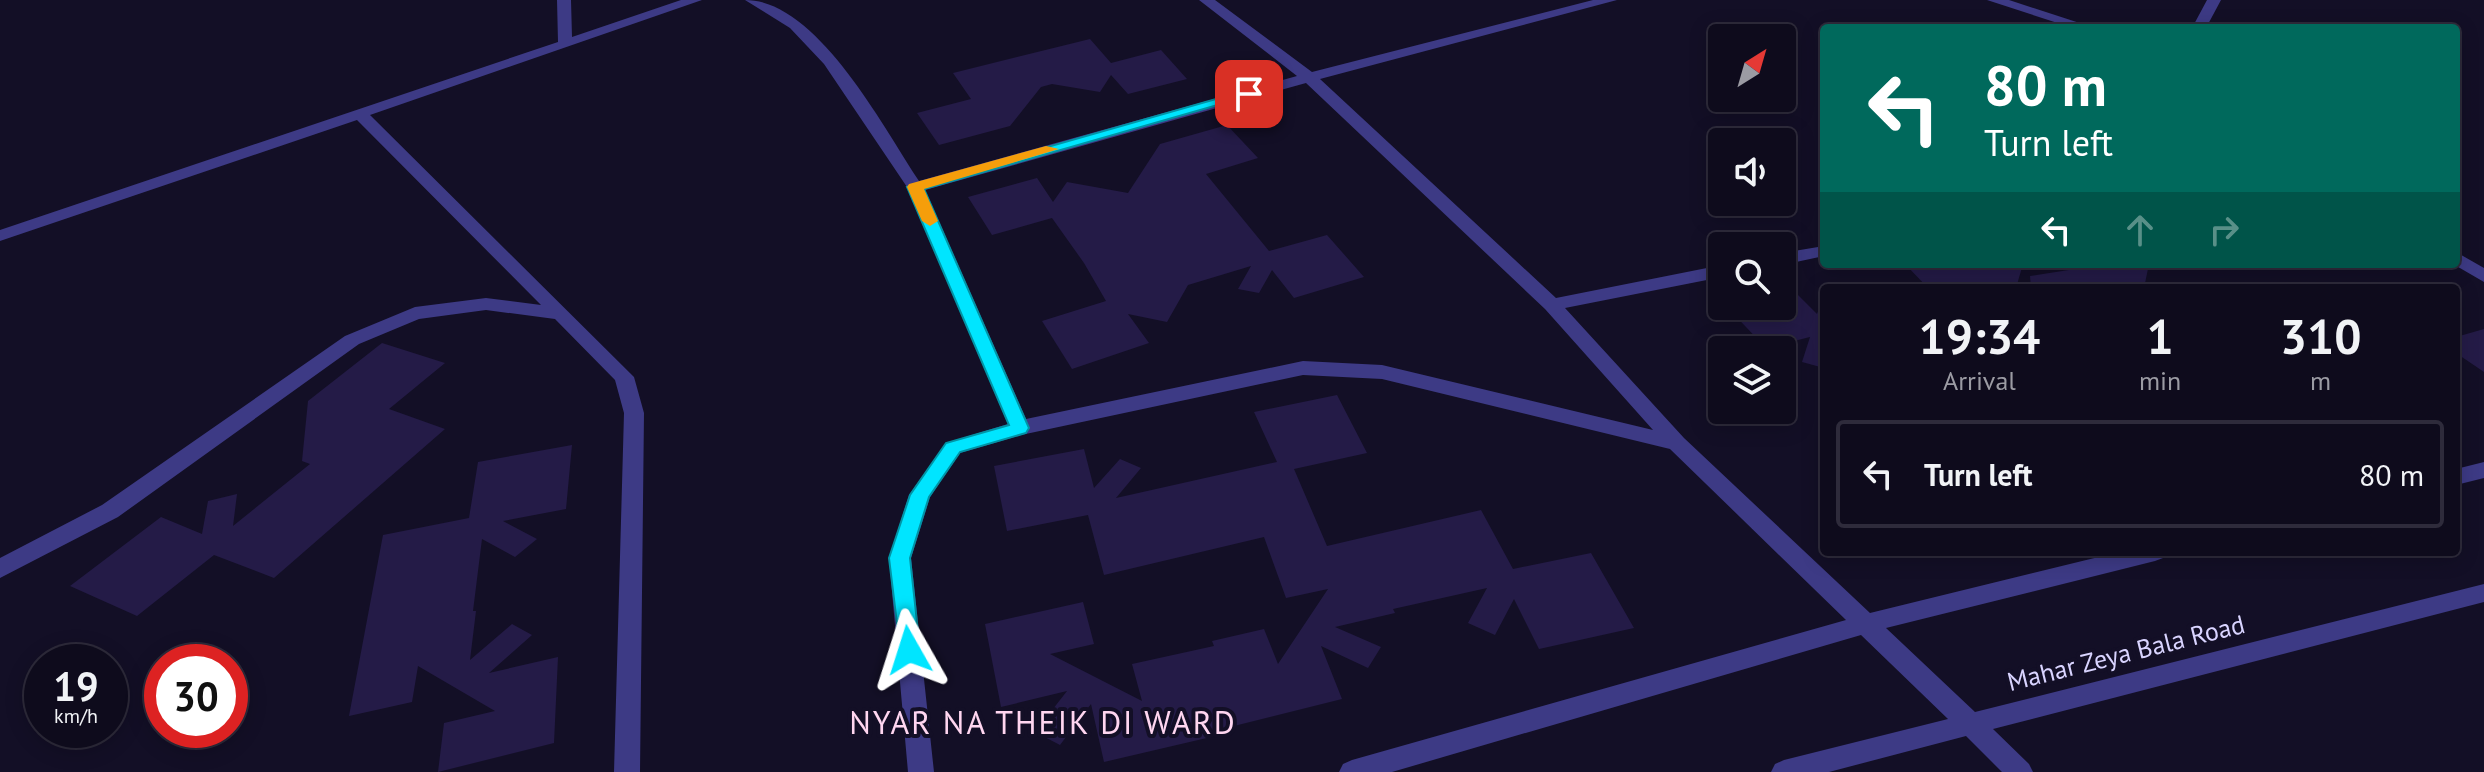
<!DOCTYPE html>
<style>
:root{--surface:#0e0b1c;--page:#171425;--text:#f1f3f6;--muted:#9b9ba3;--line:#2e2b3b}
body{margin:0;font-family:"PT Sans",sans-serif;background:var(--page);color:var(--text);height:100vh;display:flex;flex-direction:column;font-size:30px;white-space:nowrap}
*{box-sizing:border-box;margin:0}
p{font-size:26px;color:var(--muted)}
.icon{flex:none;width:44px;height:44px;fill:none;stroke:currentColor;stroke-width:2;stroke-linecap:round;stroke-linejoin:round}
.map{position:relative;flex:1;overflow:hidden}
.side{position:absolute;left:1820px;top:284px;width:640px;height:272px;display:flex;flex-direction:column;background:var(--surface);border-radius:8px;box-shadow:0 4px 20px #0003,0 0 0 2px var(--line)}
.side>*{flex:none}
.hud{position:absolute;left:1820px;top:24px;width:640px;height:244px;border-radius:8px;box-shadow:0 4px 20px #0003,0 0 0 2px var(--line);background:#00695c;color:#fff;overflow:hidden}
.needle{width:52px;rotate:37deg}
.tools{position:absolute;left:1708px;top:24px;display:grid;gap:16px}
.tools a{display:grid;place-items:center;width:88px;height:88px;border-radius:8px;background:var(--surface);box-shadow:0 4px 20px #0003,0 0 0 2px var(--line);font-size:40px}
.speed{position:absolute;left:24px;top:644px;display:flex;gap:16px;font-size:40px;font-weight:700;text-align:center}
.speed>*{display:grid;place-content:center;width:104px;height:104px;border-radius:50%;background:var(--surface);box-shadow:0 4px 20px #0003,0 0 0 2px var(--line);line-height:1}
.speed small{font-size:20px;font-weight:400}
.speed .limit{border:12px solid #d22;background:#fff;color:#111}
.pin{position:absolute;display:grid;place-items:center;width:68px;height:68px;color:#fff;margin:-34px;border-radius:16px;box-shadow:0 4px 12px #0006}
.me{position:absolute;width:88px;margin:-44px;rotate:354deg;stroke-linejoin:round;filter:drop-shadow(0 0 6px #0008)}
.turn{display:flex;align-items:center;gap:28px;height:168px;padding:0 32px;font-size:36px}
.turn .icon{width:104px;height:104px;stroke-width:2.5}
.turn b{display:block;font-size:56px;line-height:68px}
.lanes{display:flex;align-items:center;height:76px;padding:0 32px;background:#0003;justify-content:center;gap:40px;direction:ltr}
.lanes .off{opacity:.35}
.eta{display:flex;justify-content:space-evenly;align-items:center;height:136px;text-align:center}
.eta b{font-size:48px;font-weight:800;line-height:56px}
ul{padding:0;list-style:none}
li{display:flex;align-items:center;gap:24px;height:108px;margin:0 16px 12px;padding:0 16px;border:4px solid var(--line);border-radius:8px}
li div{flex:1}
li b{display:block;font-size:30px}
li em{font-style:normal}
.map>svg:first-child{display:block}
.building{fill:#241b47}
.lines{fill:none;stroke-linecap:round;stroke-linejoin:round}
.minor{fill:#3d3a85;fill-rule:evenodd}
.route{fill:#00e5ff;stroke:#0095a6;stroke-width:2}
.slow{fill:#f59e0b}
.labels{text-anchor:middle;stroke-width:8;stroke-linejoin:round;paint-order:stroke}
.near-street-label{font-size:26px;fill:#d9d4ff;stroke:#130f26}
.near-quarter-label{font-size:32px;letter-spacing:2px;fill:#ffd6f0;stroke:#130f26}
</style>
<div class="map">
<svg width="2484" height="772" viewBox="0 0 2484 772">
<rect width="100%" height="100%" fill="#130f26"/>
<path class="building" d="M1090 39 1111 63 1161 50 1187 79 1128 94 1111 75 1100 92 1052 84 1041 87 1010 126 939 145 917 113 971 99 953 73Z
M1227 125 1258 158 1206 174 1269 251 1327 235 1364 277 1294 298 1272 270 1259 293 1238 289 1251 266 1188 285 1167 322 1128 314 1149 343 1072 369 1042 321 1106 301 1084 263 1052 218 992 235 968 197 1037 178 1053 202 1067 182 1128 193 1160 144Z
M1905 264H2023L2016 288H1928Z
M2107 264H2149L2144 288H2031L2030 276Z
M1782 279 1817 314 1820 306 1824 307V368L1802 362 1810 337 1766 348 1726 306H1782Z
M2484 329V372L2456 353V337Z
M382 343 445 363 389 409 445 429 274 578 214 555 137 616 70 586 161 517 202 534 208 501 237 494 233 526 310 464 302 461 308 401Z
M1337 395 1367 453 1294 469 1327 546 1481 510 1513 569 1591 553 1634 628 1539 649 1514 599 1495 635 1468 623 1487 588 1393 609 1395 613 1335 627 1381 647 1368 668 1321 646 1342 699 1210 732 1211 737 1104 762 1091 704 1060 745 1035 732 1067 691 1001 707 985 624 1083 602 1094 644 1050 654 1142 701 1132 664 1214 646 1212 641 1264 629 1278 664 1328 589 1286 598 1264 537 1104 575 1088 515 1007 531 994 466 1084 449 1094 488 1120 459 1141 468 1116 498 1277 462 1254 412Z
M572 445 566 509 503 521 537 539 515 557 482 539 473 611H476L470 660 512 624 532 635 489 673 558 657 554 743 438 772 444 723 495 711 418 666 412 702 349 716 383 535 469 518 478 462Z"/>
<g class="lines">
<path class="minor" d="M557 0H571L572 37 681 0H702L370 115 634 377 644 413 640 772H614L624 413 615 380 555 319 486 310 419 319 359 344 118 517 0 578V558L102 505 345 336 415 307 486 298 541 305 357 120 0 241V230L558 42Z
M745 0C817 0 883 127 919 181L1297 76 1199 0H1215L1312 72 1593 0H1617L1320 79 1556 298 1722 265V277L1565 308 1684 438 1870 613 2119 552H2166L2163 558 2155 561 1886 628 1975 712 2484 584V602L1993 729 2029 764 2033 772H2002L1966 736 1829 772H1771L1775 764 1784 760 1948 719 1861 635 1392 772H1339L1343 764 1352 760 1846 620 1670 449 1382 379 1303 375 1021 435 960 453 930 497 911 558 934 772H908L889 558 909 495 946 443 1008 424 907 187 824 64 790 28ZM1306 83 1545 309 1653 430 1382 365 1303 361 1026 419 925 190Z
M1987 0H2009L2095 28H2073Z
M2207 0H2221L2206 28H2192Z
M1824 246V256L1782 265V253Z
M2456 252 2484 268V282L2453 264H2456Z
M2484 462V478L2456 485V469Z"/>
</g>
<path class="route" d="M1244 91 1256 94 924 189 1029 428 1026 433 960 452 929 497 910 558 920 650 917 656H901L889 558 910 495 946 443 1009 425 907 187Z"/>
<path class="slow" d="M1046 146 1059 149 924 189 938 221 930 226 922 221 907 187 909 184Z"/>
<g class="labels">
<g class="near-street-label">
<text transform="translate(2126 653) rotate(-14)" y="9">Mahar Zeya Bala Road</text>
</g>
<g class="near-quarter-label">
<text x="1043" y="734">NYAR NA THEIK DI WARD</text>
</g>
</g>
</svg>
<div class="tools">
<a><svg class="needle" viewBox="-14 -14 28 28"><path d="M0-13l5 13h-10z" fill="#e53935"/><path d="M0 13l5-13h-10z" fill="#9b9ba3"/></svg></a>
<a><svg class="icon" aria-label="sound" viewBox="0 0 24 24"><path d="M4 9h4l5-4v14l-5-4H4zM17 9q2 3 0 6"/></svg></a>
<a><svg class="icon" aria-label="search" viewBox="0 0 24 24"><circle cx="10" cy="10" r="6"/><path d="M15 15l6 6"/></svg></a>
<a><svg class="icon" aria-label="layers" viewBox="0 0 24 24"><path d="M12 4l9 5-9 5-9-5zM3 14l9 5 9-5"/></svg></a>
</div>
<div class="speed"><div>19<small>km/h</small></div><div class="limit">30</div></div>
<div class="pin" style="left:1249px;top:94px;background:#d93025"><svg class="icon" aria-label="arrive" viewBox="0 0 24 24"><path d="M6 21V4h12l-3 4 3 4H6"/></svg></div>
<svg class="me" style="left:909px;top:650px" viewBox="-20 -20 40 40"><path d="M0-17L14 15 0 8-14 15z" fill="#00e5ff" stroke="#fff" stroke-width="4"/></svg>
<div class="hud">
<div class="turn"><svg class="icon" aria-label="left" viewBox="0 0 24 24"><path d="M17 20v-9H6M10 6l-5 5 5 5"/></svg><div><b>80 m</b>Turn left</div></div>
<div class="lanes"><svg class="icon" aria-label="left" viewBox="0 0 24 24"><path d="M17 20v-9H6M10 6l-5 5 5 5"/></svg><svg class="icon off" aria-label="ahead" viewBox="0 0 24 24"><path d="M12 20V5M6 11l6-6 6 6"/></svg><svg class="icon off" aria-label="right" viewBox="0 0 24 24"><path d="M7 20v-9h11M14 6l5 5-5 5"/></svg></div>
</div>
<section class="side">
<div class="eta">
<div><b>19:34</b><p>Arrival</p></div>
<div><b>1</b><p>min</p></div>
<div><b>310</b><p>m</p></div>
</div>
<ul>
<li><svg class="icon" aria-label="left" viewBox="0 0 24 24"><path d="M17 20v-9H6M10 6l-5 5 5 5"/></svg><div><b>Turn left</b></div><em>80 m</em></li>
</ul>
</section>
</div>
